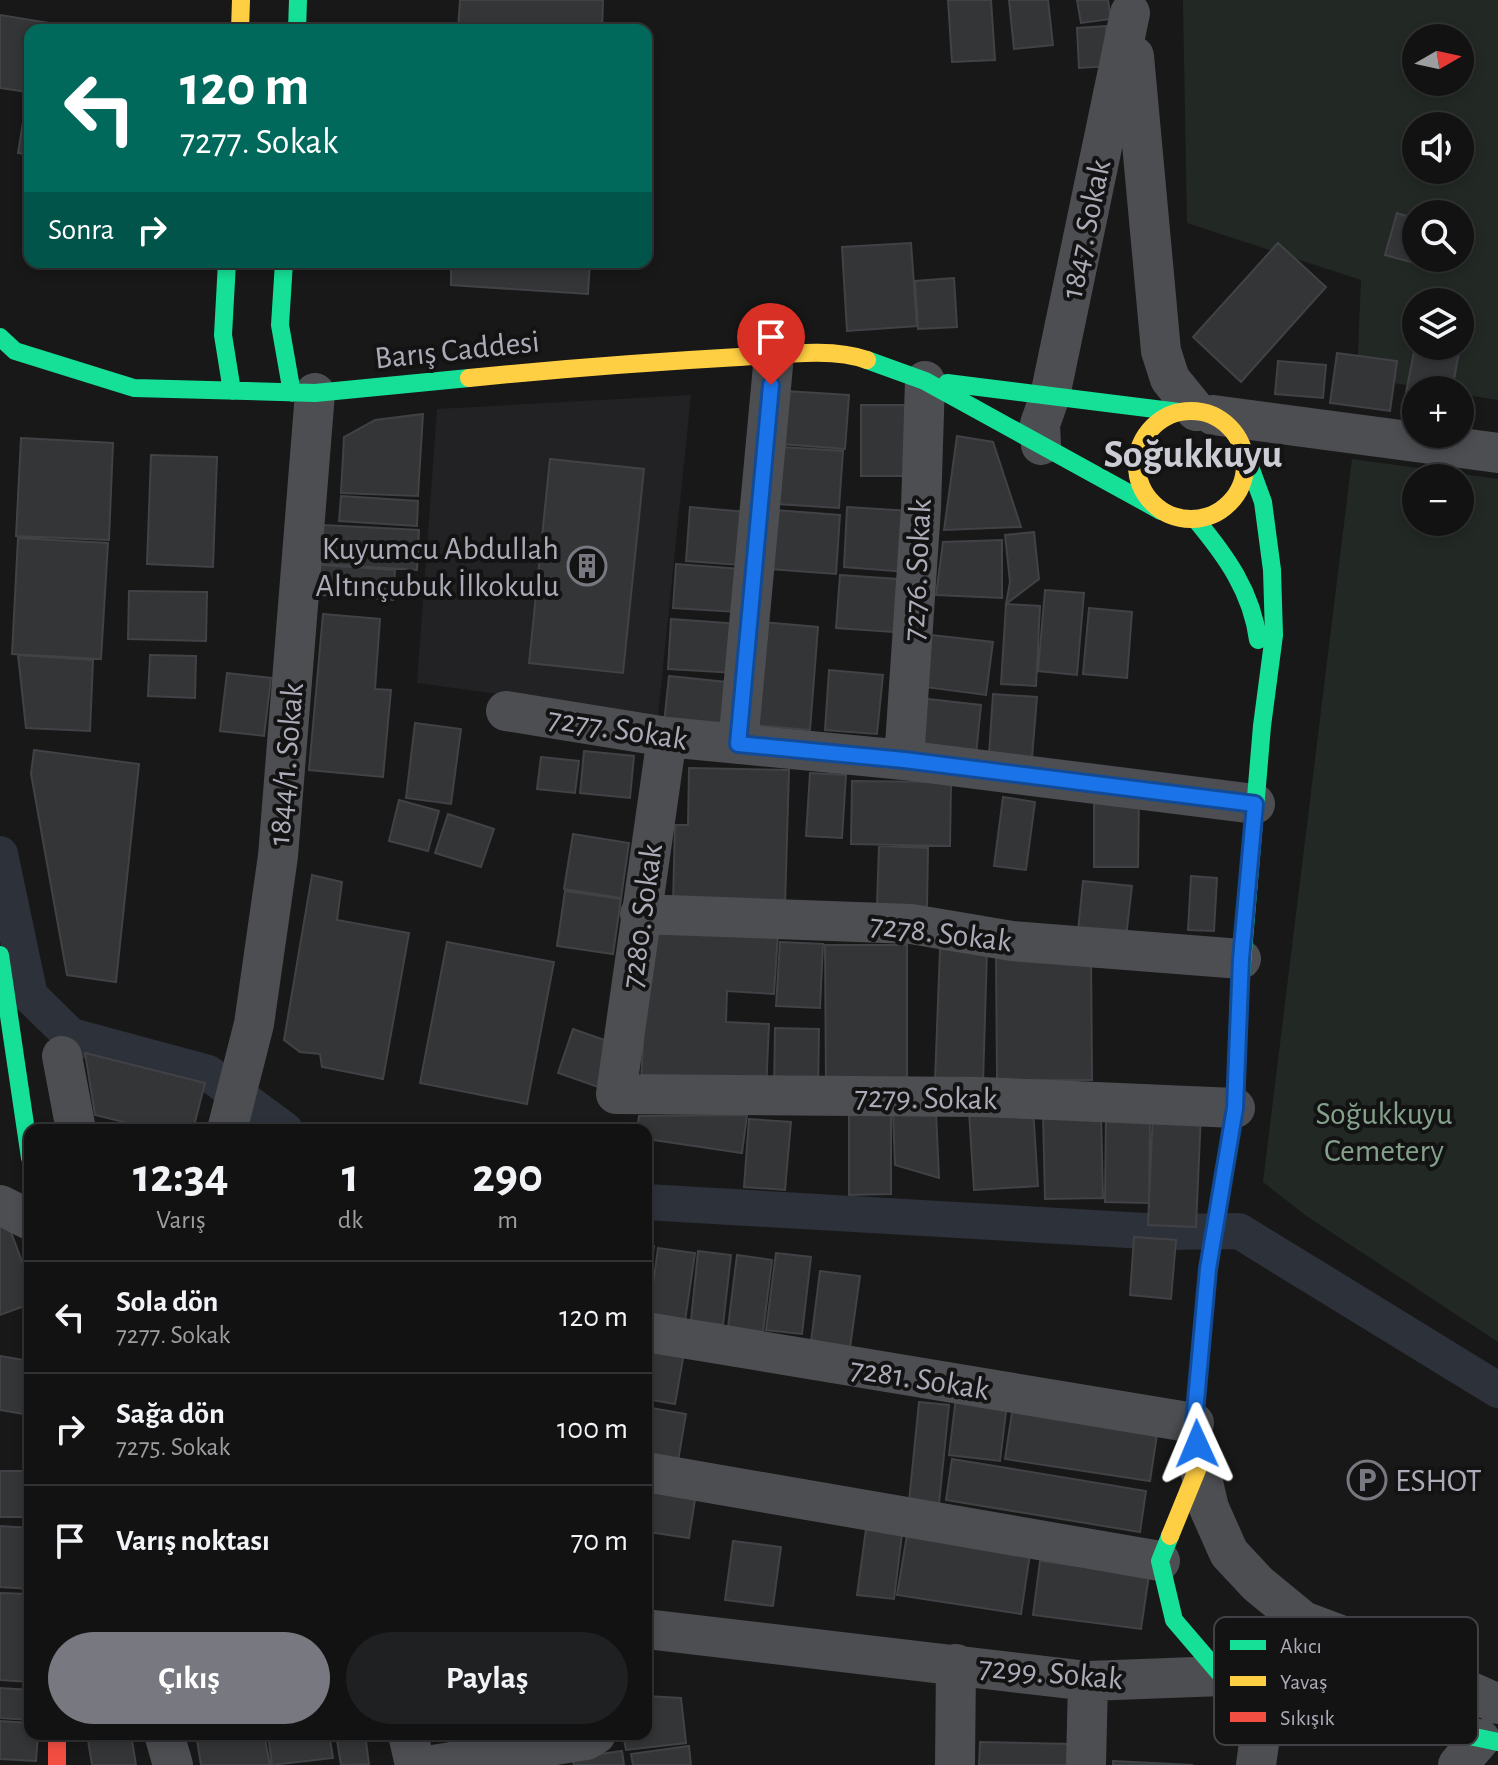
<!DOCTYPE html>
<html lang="tr">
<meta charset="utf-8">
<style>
:root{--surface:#121213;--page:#1f2021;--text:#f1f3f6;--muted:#9c9ea0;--line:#313233;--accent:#787880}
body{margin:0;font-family:"Alegreya Sans",sans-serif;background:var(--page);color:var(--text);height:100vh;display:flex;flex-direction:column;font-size:30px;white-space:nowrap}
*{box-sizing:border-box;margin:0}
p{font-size:26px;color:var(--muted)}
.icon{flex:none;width:44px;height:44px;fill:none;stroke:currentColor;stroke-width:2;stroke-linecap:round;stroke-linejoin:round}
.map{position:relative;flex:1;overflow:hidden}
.sheet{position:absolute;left:24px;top:1124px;width:628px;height:616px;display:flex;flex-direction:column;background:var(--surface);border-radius:16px;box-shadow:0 4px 12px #0003,0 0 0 2px var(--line)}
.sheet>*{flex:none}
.top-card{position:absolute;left:24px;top:24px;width:628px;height:244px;border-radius:16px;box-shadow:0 4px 12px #0003,0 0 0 2px var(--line);background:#00695c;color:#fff;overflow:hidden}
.needle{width:52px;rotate:81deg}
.fabs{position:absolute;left:1402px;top:24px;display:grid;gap:16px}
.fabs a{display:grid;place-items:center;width:72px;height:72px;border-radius:50%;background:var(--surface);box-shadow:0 4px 12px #0003,0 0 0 2px var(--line);font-size:40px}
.pin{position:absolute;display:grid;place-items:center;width:68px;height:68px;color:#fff;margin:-82px -34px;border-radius:50% 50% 50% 0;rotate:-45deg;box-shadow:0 0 8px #0007}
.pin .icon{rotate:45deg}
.me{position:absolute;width:88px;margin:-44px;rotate:359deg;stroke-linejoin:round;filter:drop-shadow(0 0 6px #0008)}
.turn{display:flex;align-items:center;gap:28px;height:168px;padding:0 24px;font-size:36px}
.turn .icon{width:104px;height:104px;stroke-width:2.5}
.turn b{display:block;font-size:56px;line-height:68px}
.then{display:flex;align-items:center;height:76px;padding:0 24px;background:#0003;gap:16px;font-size:30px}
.eta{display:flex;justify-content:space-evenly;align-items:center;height:136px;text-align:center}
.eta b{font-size:48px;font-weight:700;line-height:56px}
.cta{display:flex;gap:16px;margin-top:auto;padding:16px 24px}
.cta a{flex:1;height:92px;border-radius:48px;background:var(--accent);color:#fff;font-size:32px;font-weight:700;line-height:92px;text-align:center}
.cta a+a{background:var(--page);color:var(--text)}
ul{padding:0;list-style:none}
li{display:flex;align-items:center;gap:24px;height:112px;padding:0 24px;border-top:2px solid var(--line)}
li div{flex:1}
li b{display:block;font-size:30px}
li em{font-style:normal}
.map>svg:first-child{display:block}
.built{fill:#222224}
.green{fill:#222924;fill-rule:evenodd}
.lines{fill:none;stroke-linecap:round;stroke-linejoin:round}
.canal{stroke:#2d3139;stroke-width:36}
.building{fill:#343537;stroke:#414245;stroke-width:2}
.street{stroke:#4d4e51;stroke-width:40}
.fast{stroke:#16e098;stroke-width:18}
.slow{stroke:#ffcf43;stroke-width:18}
.jam{stroke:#f24e42;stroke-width:18}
.route-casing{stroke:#114b97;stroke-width:20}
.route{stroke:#1a73e8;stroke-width:14}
.labels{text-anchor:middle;stroke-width:8;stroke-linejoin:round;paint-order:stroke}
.street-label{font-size:32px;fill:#abacb8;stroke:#131314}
.poi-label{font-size:32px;fill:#abacb8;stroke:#131314;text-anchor:end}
.park-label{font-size:32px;fill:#84a18c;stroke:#131314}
.district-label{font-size:40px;font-weight:bold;fill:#ccccd4;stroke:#131314}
.key{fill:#131314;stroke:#414145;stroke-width:2}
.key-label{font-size:22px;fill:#abacb8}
</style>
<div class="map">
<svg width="1498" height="1765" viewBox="0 0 1498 1765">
<rect width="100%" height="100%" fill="#181819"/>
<path class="built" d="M691 395 658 716 417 683 437 409Z"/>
<path class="green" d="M1183 0H1498V400L1460 394V390H1436L1357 377 1361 280 1187 223ZM1416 38H1460V82H1416ZM1416 126H1460V170H1416ZM1416 214H1460V258H1416ZM1416 302H1460V346H1416Z
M1352 459 1498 479V1342L1305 1215 1263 1182ZM1416 478H1460V522H1416Z"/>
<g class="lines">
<path class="canal" d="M0 854 30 996 71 1036 208 1073 285 1130
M646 1202 1163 1232 1239 1231 1498 1390"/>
</g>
<path class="building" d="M460 0H603L602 30H458Z
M948 0H991L995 60 952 62Z
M1009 0H1048L1053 45 1014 49Z
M1077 0H1108L1111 19 1081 23Z
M0 15 92 30H30V155L18 153 28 92 0 88Z
M1106 26 1109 66 1079 68 1077 28Z
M1397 213 1416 219V258H1447L1444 271 1385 255Z
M911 243 917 326 847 331 842 247Z
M1278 243 1326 287 1241 382 1193 337Z
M451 262H590L588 294 451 285Z
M954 278 957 327 918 329 915 281Z
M1460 335 1462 336 1452 390H1416V416L1402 413 1416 342V346H1460Z
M1337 353 1397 361 1390 411 1330 403Z
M1278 361 1326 365 1323 398 1275 394Z
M785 391 849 395 845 449 781 444Z
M861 405H911V476H861Z
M423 414 418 496 341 493 344 437 375 420Z
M957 436 993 442 1021 527 944 530Z
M21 438 113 443 109 540 16 536Z
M782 447 843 451 839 508 777 504Z
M151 455 217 457 213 567 147 564Z
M550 459 644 469 623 673 529 663Z
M341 496 418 501 417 526 339 521Z
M690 507 746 512 741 565 686 561Z
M847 507 911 511 907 572 844 567Z
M774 510 840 515 836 574 770 569Z
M322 525 419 530 417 570 320 564Z
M1034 532 1039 579 1006 604 1010 582 1005 535Z
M18 538 108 543 101 659 12 654Z
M1002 540V598L936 595 943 542Z
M308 564 395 570 393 600 306 594Z
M676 564 741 569 738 612 673 608Z
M840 575 912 580 908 633 836 628Z
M1045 590 1084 593 1077 675 1038 671Z
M129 591 207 592 206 641 128 639Z
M1006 604 1040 606 1036 686 1001 684Z
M1089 608 1132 612 1127 678 1083 674Z
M323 614 380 619 375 689 391 690 383 777 309 770Z
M671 619 740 624 736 673 668 669Z
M761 622 818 627 810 730 753 725Z
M931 635 993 642 986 695 925 687Z
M18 655 93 660 90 731 26 728Z
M150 655 196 656 195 698 148 696Z
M829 670 883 675 877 734 825 730Z
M227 673 271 678 264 736 220 731Z
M669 676 726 682 721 728 664 723Z
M993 694 1037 697 1032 758 989 754Z
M919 698 981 705 976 755 913 747Z
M415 723 461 729 451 804 406 798Z
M34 750 139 764 116 982 67 975 31 774Z
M584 751 634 756 630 798 580 793Z
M541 757 579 761 575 793 537 789Z
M689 768 789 770 785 906 673 903 675 825H688Z
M810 773 846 775 842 838 806 836Z
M852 781 951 782 950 846 851 844Z
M1003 797 1035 802 1026 870 994 866Z
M1094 799 1139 800 1138 867H1094Z
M399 800 439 811 428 851 389 841Z
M448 814 494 829 481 867 435 853Z
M573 834 629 843 621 898 564 889Z
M879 846 928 848 927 907 877 906Z
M312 875 342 882 337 920 409 933 383 1079 322 1067 320 1054 300 1052 284 1040Z
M1191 876 1217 878 1214 931 1188 930Z
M1083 881 1132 886 1125 946 1077 941Z
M565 891 621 899 613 954 557 946Z
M649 926 778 933 774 994 727 991 726 1022 769 1024 766 1090 641 1083Z
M447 942 554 962 527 1104 420 1083Z
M780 942 823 944 820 1008 776 1006Z
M825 945H907V1085L826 1086Z
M940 949 987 950 983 1083 935 1081Z
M996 954H1091L1092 1080H997Z
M775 1028 819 1029 818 1090H774Z
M573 1029 619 1045 604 1089 558 1073Z
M85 1053 205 1083 193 1130H156L95 1115Z
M1033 1108 1038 1186 974 1190 969 1112Z
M1153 1111 1201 1113 1196 1227 1148 1225Z
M936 1112 939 1178 895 1165 893 1113Z
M1101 1113 1103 1198 1045 1199 1043 1114Z
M849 1114H891V1194L849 1195Z
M747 1115 742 1153 646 1139V1130H637L639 1116Z
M1106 1115H1150L1149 1203 1105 1202Z
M749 1119 791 1122 785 1190 744 1187Z
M8 1224 30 1283V1304L0 1315V1227Z
M1134 1237 1176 1240 1171 1299 1130 1295Z
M646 1244 654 1246 646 1296Z
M658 1248 695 1253 684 1328 648 1323Z
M698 1251 731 1255 723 1325 691 1321Z
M776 1253 811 1257 802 1334 766 1330Z
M737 1255 772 1260 762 1340 727 1335Z
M820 1271 860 1276 849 1355 810 1350Z
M646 1347 684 1353 675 1404 646 1399Z
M0 1356 30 1361V1415L0 1410Z
M956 1397 1007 1404 1000 1461 949 1455Z
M919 1402 949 1405 939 1504 909 1501Z
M1013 1406 1158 1428 1150 1481 1005 1459Z
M646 1407 686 1414 678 1461 646 1456Z
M952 1459 1146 1491 1140 1532 946 1500Z
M0 1471H30V1517H0Z
M646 1486 696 1493 689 1538 648 1532 650 1518H646Z
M0 1526 30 1528V1589L0 1587Z
M866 1529 902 1534 894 1599 857 1595Z
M907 1535 1030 1554 1021 1614 897 1595Z
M733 1541 781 1547 773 1606 725 1600Z
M1040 1561 1149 1575 1141 1629 1033 1615Z
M0 1593 30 1594V1682L0 1680Z
M0 1688 30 1690V1720L0 1718Z
M646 1696 681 1698 686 1743 626 1750 623 1734H646Z
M0 1721 30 1723V1734H38L36 1761 0 1759Z
M87 1734H131L136 1765H92Z
M196 1734H264L270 1765H201Z
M268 1734H329L333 1758 272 1765Z
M336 1734H365L369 1764 341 1765Z
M420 1734H487L420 1741Z
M980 1742 1072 1744V1765H979Z
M689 1746 691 1765H633L631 1754Z
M622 1751 624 1765H574L572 1758Z
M1113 1761 1193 1765H1113Z"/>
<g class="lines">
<path class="street" d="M1134 56 1161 351 1170 379 1196 411
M1213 415 1498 453
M1041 445 1040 424 1050 396 1130 13
M506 711 667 737 904 760 1255 804
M667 737 616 1094 981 1097 1235 1108
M738 744 774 355
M904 760 921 508 925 381
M640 914 911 924 1012 941 1241 959
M62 1056 76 1130
M227 1130 254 1024 278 856 315 393
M0 1205 30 1220
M646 1332 1194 1423
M1199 1465 1209 1508 1229 1553 1258 1584 1303 1621 1359 1642 1498 1704
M646 1472 1160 1561
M646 1629 1088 1681 1222 1676
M164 1734 173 1765
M408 1734 415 1765
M433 1765 586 1740 596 1734
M955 1765 956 1664
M1086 1765 1088 1681
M1256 1765 1266 1693 1303 1621
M1458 1765 1480 1739"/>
<path class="fast" d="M297 30 298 0
M227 262 223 335 232 391
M284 262 280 325 292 393
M0 337 15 351 134 388 315 393 469 378
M867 360 925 381 1161 511
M947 383 1179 412
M1196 520C1226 556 1252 592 1258 640
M0 955 30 1158
M1239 999 1262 726 1274 635 1272 570 1263 502 1245 453
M1170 1536 1160 1561 1174 1620 1222 1676 1266 1693 1498 1742"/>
<path class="slow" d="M240 30 241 0
M469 378C559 369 649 362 739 357 778 355 832 347 867 360
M1137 465a54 54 0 1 1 108 0a54 54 0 1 1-108 0Z
M1170 1536 1199 1465 1194 1423 1208 1269 1235 1108 1239 999"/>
<path class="jam" d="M57 1734V1765"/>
</g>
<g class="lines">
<defs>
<path id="route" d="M771 385 738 744 904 760 1255 804 1241 959 1235 1108 1208 1269 1194 1423 1197 1444"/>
</defs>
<use href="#route" class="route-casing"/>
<use href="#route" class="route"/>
</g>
<defs>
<symbol id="building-ring" viewBox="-11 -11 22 22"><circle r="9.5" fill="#131314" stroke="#787880" stroke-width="1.5"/><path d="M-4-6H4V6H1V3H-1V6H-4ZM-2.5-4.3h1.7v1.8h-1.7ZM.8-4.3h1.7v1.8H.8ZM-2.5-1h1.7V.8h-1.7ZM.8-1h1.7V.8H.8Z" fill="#787880"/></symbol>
<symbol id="parking-ring" viewBox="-11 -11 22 22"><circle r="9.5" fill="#131314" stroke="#787880" stroke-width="1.5"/><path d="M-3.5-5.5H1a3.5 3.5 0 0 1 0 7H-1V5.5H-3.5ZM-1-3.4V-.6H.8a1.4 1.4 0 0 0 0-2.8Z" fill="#787880"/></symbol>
</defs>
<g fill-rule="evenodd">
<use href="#building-ring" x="565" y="544" width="44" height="44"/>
<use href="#parking-ring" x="1345" y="1458" width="44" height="44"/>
</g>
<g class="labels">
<g class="street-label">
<text transform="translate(1085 229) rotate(-78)" y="11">1847. Sokak</text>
<text transform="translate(457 349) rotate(-6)" y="11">Barış Caddesi</text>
<text transform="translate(916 570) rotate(-87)" y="11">7276. Sokak</text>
<text transform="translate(618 728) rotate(9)" y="11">7277. Sokak</text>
<text transform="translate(285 764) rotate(-85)" y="11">1844/1. Sokak</text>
<text transform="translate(641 916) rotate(-82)" y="11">7280. Sokak</text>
<text transform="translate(941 932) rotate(7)" y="11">7278. Sokak</text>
<text transform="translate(926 1097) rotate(1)" y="11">7279. Sokak</text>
<text transform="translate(920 1378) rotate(9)" y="11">7281. Sokak</text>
<text transform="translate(1051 1672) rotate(5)" y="11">7299. Sokak</text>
</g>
<g class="poi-label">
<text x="559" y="559">Kuyumcu Abdullah<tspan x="559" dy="37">Altınçubuk İlkokulu</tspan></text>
<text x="1395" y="1491" text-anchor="start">ESHOT</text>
</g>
<g class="park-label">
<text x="1384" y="1124">Soğukkuyu<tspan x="1384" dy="37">Cemetery</tspan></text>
</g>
<g class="district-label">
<text x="1193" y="467">Soğukkuyu</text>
</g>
</g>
<rect x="1214" y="1617" width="264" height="128" rx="12" class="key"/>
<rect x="1230" y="1640" width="36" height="10" fill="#16e098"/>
<rect x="1230" y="1676" width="36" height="10" fill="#ffcf43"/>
<rect x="1230" y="1712" width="36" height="10" fill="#f24e42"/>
<g class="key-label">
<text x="1280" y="1653">Akıcı</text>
<text x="1280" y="1689">Yavaş</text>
<text x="1280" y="1725">Sıkışık</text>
</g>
</svg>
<div class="fabs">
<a><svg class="needle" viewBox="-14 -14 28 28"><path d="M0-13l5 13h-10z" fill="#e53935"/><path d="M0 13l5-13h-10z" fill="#9c9ea0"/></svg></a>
<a><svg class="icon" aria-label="sound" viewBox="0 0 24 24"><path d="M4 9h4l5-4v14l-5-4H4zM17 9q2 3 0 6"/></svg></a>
<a><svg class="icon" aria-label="search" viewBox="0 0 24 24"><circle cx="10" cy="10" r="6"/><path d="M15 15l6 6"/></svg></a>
<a><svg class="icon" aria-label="layers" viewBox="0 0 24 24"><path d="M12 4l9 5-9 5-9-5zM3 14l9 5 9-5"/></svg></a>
<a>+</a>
<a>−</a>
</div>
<div class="pin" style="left:771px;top:385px;background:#d93025"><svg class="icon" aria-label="arrive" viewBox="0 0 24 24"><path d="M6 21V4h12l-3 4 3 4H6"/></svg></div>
<svg class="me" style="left:1197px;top:1444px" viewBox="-20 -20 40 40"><path d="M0-17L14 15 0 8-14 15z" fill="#1a73e8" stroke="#fff" stroke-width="4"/></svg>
<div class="top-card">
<div class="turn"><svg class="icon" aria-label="left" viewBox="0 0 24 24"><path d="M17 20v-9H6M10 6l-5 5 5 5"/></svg><div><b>120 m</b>7277. Sokak</div></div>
<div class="then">Sonra<svg class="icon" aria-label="right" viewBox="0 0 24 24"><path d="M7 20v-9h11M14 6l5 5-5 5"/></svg></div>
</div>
<section class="sheet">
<div class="eta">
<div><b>12:34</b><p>Varış</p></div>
<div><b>1</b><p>dk</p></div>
<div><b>290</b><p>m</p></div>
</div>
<ul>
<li><svg class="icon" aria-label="left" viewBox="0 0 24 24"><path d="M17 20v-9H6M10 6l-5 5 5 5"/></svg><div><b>Sola dön</b><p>7277. Sokak</p></div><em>120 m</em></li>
<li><svg class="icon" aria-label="right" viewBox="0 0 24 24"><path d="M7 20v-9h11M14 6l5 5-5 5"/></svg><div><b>Sağa dön</b><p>7275. Sokak</p></div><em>100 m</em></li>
<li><svg class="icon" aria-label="arrive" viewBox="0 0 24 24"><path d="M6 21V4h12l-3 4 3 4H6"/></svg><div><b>Varış noktası</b></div><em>70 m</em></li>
</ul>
<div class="cta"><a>Çıkış</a><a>Paylaş</a></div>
</section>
</div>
